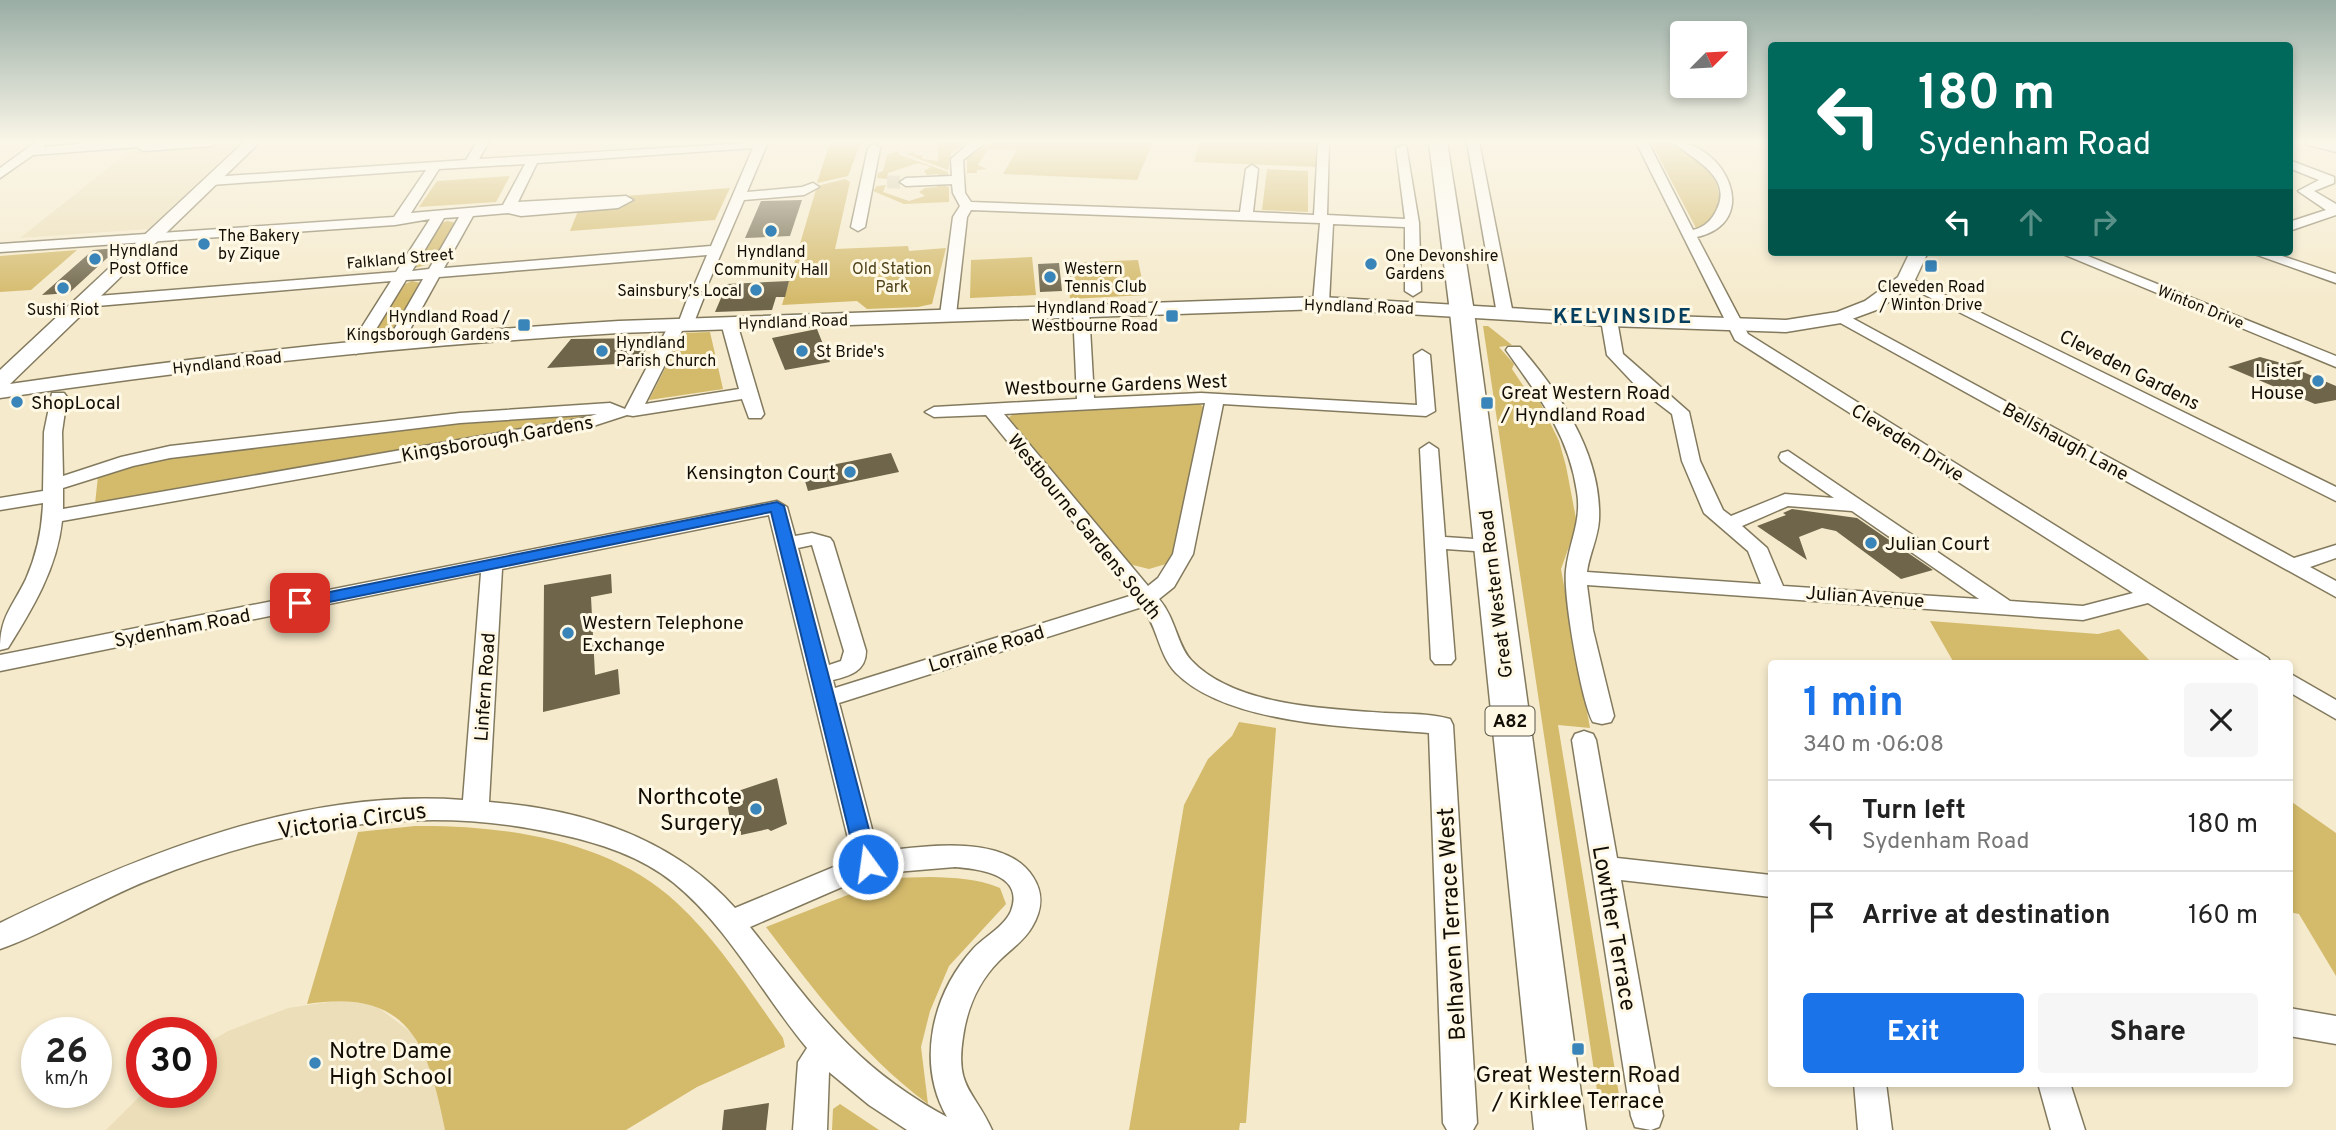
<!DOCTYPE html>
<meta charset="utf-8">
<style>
:root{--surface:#fff;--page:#f6f6f6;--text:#222;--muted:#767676;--line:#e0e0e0;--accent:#1a73e8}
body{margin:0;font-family:Overpass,sans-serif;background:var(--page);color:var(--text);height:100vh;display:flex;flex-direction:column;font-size:26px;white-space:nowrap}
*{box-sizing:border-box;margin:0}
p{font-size:23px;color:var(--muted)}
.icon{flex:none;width:38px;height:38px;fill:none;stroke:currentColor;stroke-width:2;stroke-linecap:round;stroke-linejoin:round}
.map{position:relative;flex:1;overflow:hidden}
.sheet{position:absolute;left:1768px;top:660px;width:525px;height:427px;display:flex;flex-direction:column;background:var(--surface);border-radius:7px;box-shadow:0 4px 10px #0003}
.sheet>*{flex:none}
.guide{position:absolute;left:1768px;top:42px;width:525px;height:214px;border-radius:7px;box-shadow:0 4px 10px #0003;background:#00695c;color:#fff;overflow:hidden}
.needle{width:46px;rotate:66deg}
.controls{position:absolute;left:1670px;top:21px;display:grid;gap:14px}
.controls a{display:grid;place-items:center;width:77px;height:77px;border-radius:7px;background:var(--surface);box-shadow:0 4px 10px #0003;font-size:35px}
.speed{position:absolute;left:21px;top:1017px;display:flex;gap:14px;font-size:35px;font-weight:700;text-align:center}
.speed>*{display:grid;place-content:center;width:91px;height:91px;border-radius:50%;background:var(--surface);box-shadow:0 4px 10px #0003;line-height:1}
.speed small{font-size:18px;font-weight:400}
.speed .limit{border:10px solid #d22;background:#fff;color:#111}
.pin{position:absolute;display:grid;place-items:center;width:60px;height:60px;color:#fff;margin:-30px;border-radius:14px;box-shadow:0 4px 10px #0006}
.me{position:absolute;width:77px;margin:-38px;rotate:346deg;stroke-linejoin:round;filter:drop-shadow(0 0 5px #0008)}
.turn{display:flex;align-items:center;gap:24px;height:147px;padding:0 35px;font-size:32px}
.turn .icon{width:91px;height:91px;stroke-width:2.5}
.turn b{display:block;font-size:49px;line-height:60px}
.lanes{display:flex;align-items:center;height:66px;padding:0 35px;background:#0003;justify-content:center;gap:35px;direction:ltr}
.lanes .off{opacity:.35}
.round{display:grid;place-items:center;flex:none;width:74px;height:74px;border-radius:7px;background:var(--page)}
.headline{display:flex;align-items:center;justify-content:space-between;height:119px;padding:0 35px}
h1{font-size:42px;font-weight:700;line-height:52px;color:var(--accent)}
.action{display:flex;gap:14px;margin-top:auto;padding:14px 35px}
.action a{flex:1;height:80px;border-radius:7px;background:var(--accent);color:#fff;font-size:28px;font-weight:700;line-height:80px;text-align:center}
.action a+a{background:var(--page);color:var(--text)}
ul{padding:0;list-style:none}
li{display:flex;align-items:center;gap:21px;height:91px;padding:0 35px;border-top:2px solid var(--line)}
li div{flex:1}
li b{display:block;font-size:26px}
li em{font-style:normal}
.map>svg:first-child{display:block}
.built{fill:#ebdeb8}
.green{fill:#d4ba6b}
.forest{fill:#d2b352}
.building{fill:#6e654a}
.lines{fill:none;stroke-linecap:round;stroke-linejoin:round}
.minor-tunnel{stroke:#d3c9ae;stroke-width:13;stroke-dasharray:13 7;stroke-linecap:butt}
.minor-casing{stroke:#837a5e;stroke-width:3}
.tertiary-casing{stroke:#837a5e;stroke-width:3}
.primary-casing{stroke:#837a5e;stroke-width:3}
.minor{fill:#fff;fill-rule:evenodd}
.tertiary{fill:#fff;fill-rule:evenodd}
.primary{fill:#fff;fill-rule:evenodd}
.route{fill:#1a73e8;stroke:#114b97;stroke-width:2}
.poi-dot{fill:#3984b8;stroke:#fef8e5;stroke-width:2.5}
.labels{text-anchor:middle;stroke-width:6;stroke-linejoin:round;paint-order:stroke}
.far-poi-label{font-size:16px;fill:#120e05;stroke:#fef8e5;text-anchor:start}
.far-street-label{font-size:16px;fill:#120e05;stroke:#fef8e5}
.far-park-label{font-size:16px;fill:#4e4118;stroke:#fef8e5}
.shield{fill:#fef8e5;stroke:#595448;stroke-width:2}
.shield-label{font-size:18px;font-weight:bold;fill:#120e05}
.street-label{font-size:19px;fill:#120e05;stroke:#fef8e5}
.poi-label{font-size:19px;fill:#120e05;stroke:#fef8e5;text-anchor:start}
.far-district-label{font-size:21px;font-weight:bold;letter-spacing:2px;fill:#043f60;stroke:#fef8e5}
.near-poi-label{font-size:23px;fill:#120e05;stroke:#fef8e5;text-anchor:end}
.near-street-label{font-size:23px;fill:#120e05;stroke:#fef8e5}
</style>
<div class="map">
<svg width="2336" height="1130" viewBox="0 0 2336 1130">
<rect width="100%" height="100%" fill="#f5eacc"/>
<path class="built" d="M240 143 148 229 20 238 131 150Z
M342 1000 375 1005 413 1034 433 1075 445 1130H106L144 1092H201V1047L228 1031 288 1008Z"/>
<path class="green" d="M993 142H1153L1137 180 1003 174 1017 150 988 149 978 165 987 169 977 170V173H984H967V158Z
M1200 142H1318L1317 167 1194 162Z
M1651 142C1658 142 1667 141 1674 143 1699 152 1729 183 1716 211 1712 220 1705 228 1697 230Z
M938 143H966L951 153 948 170 906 154 915 152V155H922V159L938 161Z
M897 151 900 155 948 172V175L938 178V174L927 175 924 171 931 167 918 163 888 173 887 179 877 178 878 173 883 171 887 155Z
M1267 169 1308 171V212L1262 210Z
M510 176 496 202 419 207 437 181Z
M845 179 850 182 835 249 908 246 909 251 946 248 932 304 918 307 867 309 857 301 782 305 817 186Z
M938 184 949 187V202L904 204 873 191 877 186 886 185 883 192 909 201 925 196 919 192 925 188 937 187Z
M730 188 715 220 570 231 578 211 621 208 630 202 625 196Z
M447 221 457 223 433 263 415 268 439 224Z
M77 250 31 290 0 292V256Z
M1032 257 1036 295 970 298 971 260Z
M1138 260 1145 295 1070 299 1066 263Z
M412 281 421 283 394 333 386 337H372L403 285Z
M1483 326H1488L1512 345 1499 347 1514 364 1512 369 1524 387 1535 392 1559 441 1566 466 1577 524 1561 569 1590 728 1558 725 1621 1107 1599 1104Z
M710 332 723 389 649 400 683 333Z
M1199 403 1204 408 1175 550 1166 564 1149 569 1129 564 1008 418 1015 413Z
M606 412 608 415 95 504 98 476 145 460 489 419Z
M1930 621 2098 634 2119 629 2152 663H1954Z
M1239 722 1276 728 1246 1123H1240L1239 1130H1129L1184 805 1208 759 1232 736Z
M2289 800 2336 833V976L2299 914 2289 912Z
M415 826C504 825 610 840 677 903 719 942 750 992 783 1038L785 1047 697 1087 626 1130H445C428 1044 409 988 307 1004L358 832Z
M930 877C955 878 977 878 1000 888L1006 904 949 966 930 1011 921 1047 928 1104C861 1054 816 993 766 927L891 878Z
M840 1104 879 1130H832L833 1109Z"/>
<path class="forest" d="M830 142H861L848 176 817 183Z"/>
<path class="building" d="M802 200 790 236 745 238 761 201Z
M118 248 69 293 42 295 93 250Z
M1059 263 1062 291 1040 292 1038 264Z
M789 281 785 297H776L772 310 715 312 727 284Z
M817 329 830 362 785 370 772 338Z
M651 338 643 356 635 363 547 368 571 339Z
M2260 357 2285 364 2302 360 2296 369 2336 386V400L2315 404 2228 367Z
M891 453 899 472 808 491 802 471Z
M1792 509 1857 518 1933 570 1901 579 1836 531 1822 528 1799 537 1807 560 1757 526 1786 515 1783 513Z
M611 574 612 593 591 597 595 675 618 669 620 694 543 712 544 585Z
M777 778 787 824 771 831 768 829 741 835V831L732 833 726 795Z
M769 1103 766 1130H722L724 1110Z"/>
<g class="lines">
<path class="minor-tunnel" d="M887 182H906"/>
<defs>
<path id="minor" d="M36 142H46L44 147 102 142H218L212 146 143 151 137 147 33 155 0 178V168Z
M477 142H489L479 159 768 142 747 192 802 187 813 183 819 187 804 195 744 200 705 291H695L693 288 707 255 439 277 408 333 400 338 392 333 423 279 406 280 364 349 356 354 348 349 391 281 85 307 77 302 85 297 396 272 430 219 395 225 0 252V244L394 217 426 170 211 185 205 181 211 177 466 160ZM753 148 711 246 444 268 473 216 508 213 521 216 618 208 633 200 626 196 518 202 537 163ZM525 164 503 205 411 213 439 169ZM459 217 429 269 412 271 444 218Z
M970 142H986L963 160 965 193 971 202 1240 212 1246 169 1252 165 1258 169 1253 212 1314 215 1318 144 1329 142 1327 215 1405 219 1396 148 1406 145 1419 223 1421 291 1413 296 1405 291V227L1333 224 1329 303 1321 308 1313 303 1320 223 971 210 967 217 956 315 948 320 942 318 940 315 953 217 960 206 953 193 952 184 906 186 900 182 906 178 952 176 951 159Z
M1467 142H1479L1513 314 1505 319 1497 314Z
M1636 142H1648L1693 230C1705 227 1712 220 1717 209 1733 176 1692 159 1673 142 1725 142 1763 222 1697 237L1748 334 2268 658 2271 663H2244L2148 603 2083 620 1587 585 1593 630 1614 716 1611 722 1602 724 1593 722C1581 700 1563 595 1566 570 1569 542 1582 521 1577 492 1569 435 1538 395 1506 350L1508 347H1520C1560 393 1602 455 1599 520 1598 538 1589 555 1587 572L1761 584 1748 551 1704 513 1682 461 1672 414 1638 388 1607 355 1601 320 1609 315 1617 320 1623 354 1689 412 1700 461 1723 510 1731 516 1785 494 1834 498 1781 461 1779 457 1781 453 1788 451 2010 601 2083 606 2133 593 1735 340ZM1788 506 1852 511 1979 599 1783 586 1767 548 1742 526Z
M874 144 880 148 865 227 858 231 851 227 868 148Z
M2289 160 2334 177V183L2314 191 2336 204V215L2289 231V222L2326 210 2298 191 2319 180 2289 168Z
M2058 252H2078L2336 356V367Z
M2249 252H2270L2336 274V283Z
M1906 276 2336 487V501L1901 283 1899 280Z
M696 292 704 297 693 325 683 329 645 404 739 389 721 323 729 318 737 323 764 414 761 418H749L742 399 633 416 627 415 587 428 62 521C57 568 33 608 8 648L0 650C0 616 12 608 26 579 37 554 42 530 43 503L0 510V498L43 491 44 432 52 393H64L67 397 62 432 63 476 121 457 170 446 460 413 610 403 625 409 669 325 679 321 688 297ZM597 414 584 418 63 509V488L133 466 170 458 460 423Z
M1081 305 1089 310 1094 398 1201 393 1417 405 1414 355 1422 350 1430 355 1435 411 1426 416 1223 404 1193 554 1174 587 1159 599C1176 619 1177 645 1191 660 1234 706 1327 709 1385 713 1406 714 1429 713 1450 719L1453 725 1477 1123 1473 1130H1447L1443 1123 1429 733C1358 727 1229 726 1176 673 1158 654 1158 627 1142 607L839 703 878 852C922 846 1006 833 1033 877 1044 894 1042 910 1032 927 1024 941 1010 950 999 961 979 981 967 1008 963 1037 955 1088 974 1090 992 1130H955L953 1127 955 1130H907L869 1105 829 1072 827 1130H793L798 1062 807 1048C762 994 729 928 674 883 641 856 599 843 558 834 420 802 279 828 149 880 98 900 51 931 0 949V923C141 854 302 788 463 800L481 573 0 671V655L777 501 787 507 795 536 812 533 830 538 833 542 866 651C866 671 850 676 833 680L835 688 1133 595 986 415 934 417 925 412 934 407 1077 399 1073 310ZM1205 403 1173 554 1158 578 1148 586 1004 414ZM769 515 853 859 735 908C672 837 582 809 489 802L502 569ZM812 545 844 651 841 661 829 665 798 548ZM955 867C979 869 1025 874 1011 911 1004 927 984 937 973 949 932 994 916 1063 947 1117 851 1065 816 1009 750 927L872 874Z
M1841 312 2294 558 2336 545V558L2310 567 2336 581V597L1835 320V314Z
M1429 443 1438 449 1445 537 1489 540 1499 546 1489 552 1446 549 1455 659 1451 664H1435L1431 659 1420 449Z
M2289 673 2336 700V719L2289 692Z
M1584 731 1593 734 1596 740 1617 858 1771 875V897L1621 880 1663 1116 1659 1127 1651 1130 1635 1127 1631 1116 1572 740 1575 734Z
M2289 1008 2336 1016V1044L2289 1036Z
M1854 1083H1886L1892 1130H1858Z
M2038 1083H2070L2085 1130H2051Z"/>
<path id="tertiary" d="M244 142H260L10 384C212 354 416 333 619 321L1321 297 1609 314 1786 320 1837 312 1865 301 1898 277 1910 252H1928L1913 284 1879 309 1841 323 1786 332 1609 326 1321 309 619 333C412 345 205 367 0 398V370Z
M2307 142 2336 143V152L2309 145Z"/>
<path id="primary" d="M1429 142H1447L1474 312 1586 1130H1534L1450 312Z"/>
</defs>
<use href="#minor" class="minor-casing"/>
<use href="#tertiary" class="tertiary-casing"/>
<use href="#primary" class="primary-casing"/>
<use href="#minor" class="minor"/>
<use href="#tertiary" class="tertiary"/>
<use href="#primary" class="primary"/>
</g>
<linearGradient id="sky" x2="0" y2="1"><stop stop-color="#99ada5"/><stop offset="0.47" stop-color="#faf6e8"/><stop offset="1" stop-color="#faf6e8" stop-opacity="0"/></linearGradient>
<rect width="2336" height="301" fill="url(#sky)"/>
<path class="route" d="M777 502 784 506 878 864 875 869H860L857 864 771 512 300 608 292 603 300 598Z"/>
<g class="poi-dot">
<circle cx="771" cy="231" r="7"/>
<circle cx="204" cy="244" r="7"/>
<circle cx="95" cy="259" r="7"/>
<circle cx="1371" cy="264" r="7"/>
<rect x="1924" y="259" width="14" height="14" rx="3.5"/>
<circle cx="1050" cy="277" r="7"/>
<circle cx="63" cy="288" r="7"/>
<circle cx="756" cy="290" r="7"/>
<rect x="1165" y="309" width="14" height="14" rx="3.5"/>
<rect x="517" y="318" width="14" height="14" rx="3.5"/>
<circle cx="602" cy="351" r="7"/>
<circle cx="802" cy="351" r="7"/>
<circle cx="2318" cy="381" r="7"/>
<circle cx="17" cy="402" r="7"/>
<rect x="1480" y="396" width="14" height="14" rx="3.5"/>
<circle cx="850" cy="472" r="7"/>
<circle cx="1871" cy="543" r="7"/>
<circle cx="568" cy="633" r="7"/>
<circle cx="756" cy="809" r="7"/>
<rect x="1571" y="1042" width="14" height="14" rx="3.5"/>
<circle cx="315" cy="1063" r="7"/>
</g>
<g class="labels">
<g class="far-poi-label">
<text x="218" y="241">The Bakery<tspan x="218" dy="18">by Zique</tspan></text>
<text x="109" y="256">Hyndland<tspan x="109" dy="18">Post Office</tspan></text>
<text x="771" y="257" text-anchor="middle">Hyndland<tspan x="771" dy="18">Community Hall</tspan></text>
<text x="1385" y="261">One Devonshire<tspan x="1385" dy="18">Gardens</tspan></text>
<text x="1064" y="274">Western<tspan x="1064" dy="18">Tennis Club</tspan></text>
<text x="1931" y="292" text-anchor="middle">Cleveden Road<tspan x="1931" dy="18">/ Winton Drive</tspan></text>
<text x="742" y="296" text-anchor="end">Sainsbury's Local</text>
<text x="1158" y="313" text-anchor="end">Hyndland Road /<tspan x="1158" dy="18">Westbourne Road</tspan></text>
<text x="63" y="315" text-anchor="middle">Sushi Riot</text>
<text x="510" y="322" text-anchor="end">Hyndland Road /<tspan x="510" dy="18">Kingsborough Gardens</tspan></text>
<text x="616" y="348">Hyndland<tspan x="616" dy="18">Parish Church</tspan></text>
<text x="816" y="357">St Bride's</text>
</g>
<g class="far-street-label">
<text transform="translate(400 258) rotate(-5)" y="6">Falkland Street</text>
<text transform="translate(1359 306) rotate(2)" y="6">Hyndland Road</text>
<text transform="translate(2201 306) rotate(22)" y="6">Winton Drive</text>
<text transform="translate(793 321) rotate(-2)" y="6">Hyndland Road</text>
<text transform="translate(227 362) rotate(-6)" y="6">Hyndland Road</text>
</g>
<g class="far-park-label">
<text x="892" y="274">Old Station<tspan x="892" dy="18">Park</tspan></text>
</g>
<rect class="shield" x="1485.5" y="706.5" width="49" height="29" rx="5"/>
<g class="shield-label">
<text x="1510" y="727">A82</text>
</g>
<g class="street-label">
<text transform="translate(2130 369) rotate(27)" y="7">Cleveden Gardens</text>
<text transform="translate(1116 384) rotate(-2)" y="7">Westbourne Gardens West</text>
<text transform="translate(497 438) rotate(-10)" y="7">Kingsborough Gardens</text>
<text transform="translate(2066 441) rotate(29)" y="7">Bellshaugh Lane</text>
<text transform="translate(1908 442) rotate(32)" y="7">Cleveden Drive</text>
<text transform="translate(1085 526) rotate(51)" y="7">Westbourne Gardens South</text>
<text transform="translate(1495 594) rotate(-97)" y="7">Great Western Road</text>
<text transform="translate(1865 596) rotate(4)" y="7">Julian Avenue</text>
<text transform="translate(182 627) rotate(-11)" y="7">Sydenham Road</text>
<text transform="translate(986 648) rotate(-17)" y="7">Lorraine Road</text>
<text transform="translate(484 687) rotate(-86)" y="7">Linfern Road</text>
</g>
<g class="poi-label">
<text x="2304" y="377" text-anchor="end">Lister<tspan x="2304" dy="22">House</tspan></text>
<text x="1501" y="399">Great Western Road<tspan x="1501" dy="22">/ Hyndland Road</tspan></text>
<text x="31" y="409">ShopLocal</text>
<text x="836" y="479" text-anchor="end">Kensington Court</text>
<text x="1885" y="550">Julian Court</text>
<text x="582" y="629">Western Telephone<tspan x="582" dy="22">Exchange</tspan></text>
</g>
<g class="far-district-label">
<text x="1623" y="323">KELVINSIDE</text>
</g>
<g class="near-poi-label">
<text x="742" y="804">Northcote<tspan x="742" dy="26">Surgery</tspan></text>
<text x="329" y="1058" text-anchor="start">Notre Dame<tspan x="329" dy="26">High School</tspan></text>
<text x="1578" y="1082" text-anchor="middle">Great Western Road<tspan x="1578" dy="26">/ Kirklee Terrace</tspan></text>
</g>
<g class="near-street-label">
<text transform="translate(352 820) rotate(-8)" y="8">Victoria Circus</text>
<text transform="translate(1451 924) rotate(-93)" y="8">Belhaven Terrace West</text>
<text transform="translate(1615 928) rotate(80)" y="8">Lowther Terrace</text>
</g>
</g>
</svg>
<div class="controls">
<a><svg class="needle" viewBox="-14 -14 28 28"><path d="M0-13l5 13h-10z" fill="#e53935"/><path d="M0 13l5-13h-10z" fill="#767676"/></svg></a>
</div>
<div class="speed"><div>26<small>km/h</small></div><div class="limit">30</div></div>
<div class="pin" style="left:300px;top:603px;background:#d93025"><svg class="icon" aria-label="arrive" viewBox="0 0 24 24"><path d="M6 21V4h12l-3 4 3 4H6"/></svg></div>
<svg class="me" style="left:868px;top:864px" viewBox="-20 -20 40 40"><circle r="17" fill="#1a73e8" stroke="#fff" stroke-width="3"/><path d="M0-11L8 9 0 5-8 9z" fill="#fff"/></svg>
<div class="guide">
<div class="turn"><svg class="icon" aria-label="left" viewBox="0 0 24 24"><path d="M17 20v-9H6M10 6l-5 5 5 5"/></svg><div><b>180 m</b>Sydenham Road</div></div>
<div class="lanes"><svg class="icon" aria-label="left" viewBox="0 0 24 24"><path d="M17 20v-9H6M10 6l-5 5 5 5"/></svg><svg class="icon off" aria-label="ahead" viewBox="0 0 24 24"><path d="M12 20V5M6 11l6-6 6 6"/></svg><svg class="icon off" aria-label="right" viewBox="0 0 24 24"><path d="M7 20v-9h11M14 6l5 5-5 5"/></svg></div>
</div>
<section class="sheet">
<div class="headline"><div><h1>1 min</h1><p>340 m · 06:08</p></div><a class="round"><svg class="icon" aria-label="close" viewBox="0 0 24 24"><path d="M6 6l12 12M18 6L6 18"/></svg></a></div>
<ul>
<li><svg class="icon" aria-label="left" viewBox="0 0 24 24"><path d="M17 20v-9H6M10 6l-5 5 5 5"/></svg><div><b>Turn left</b><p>Sydenham Road</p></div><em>180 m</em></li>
<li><svg class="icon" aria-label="arrive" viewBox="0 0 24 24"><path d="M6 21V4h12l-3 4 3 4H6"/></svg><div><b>Arrive at destination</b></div><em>160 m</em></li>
</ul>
<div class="action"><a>Exit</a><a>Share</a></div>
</section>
</div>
